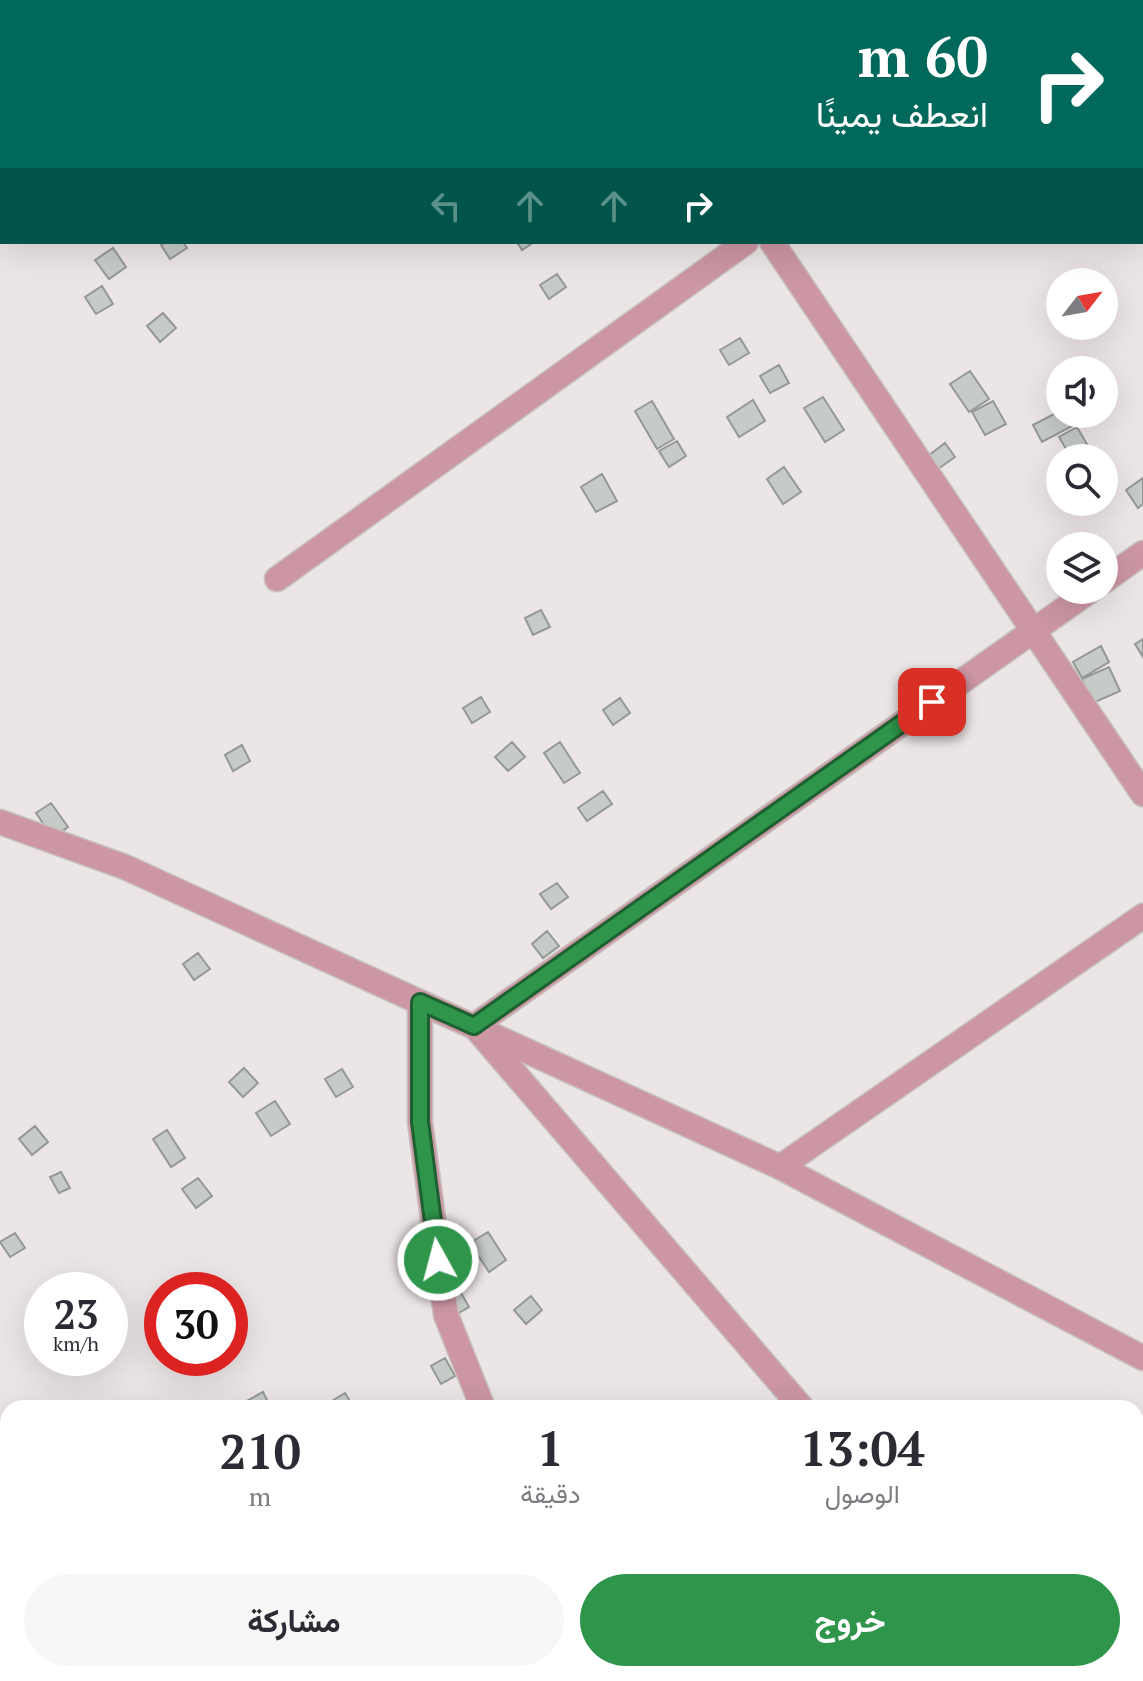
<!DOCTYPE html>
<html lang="ar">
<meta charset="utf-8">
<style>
:root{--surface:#fff;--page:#f7f7f7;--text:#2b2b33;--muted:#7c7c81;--accent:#2e954b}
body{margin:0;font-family:"PT Serif",Vazirmatn,serif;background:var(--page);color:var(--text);direction:rtl;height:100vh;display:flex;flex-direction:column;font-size:30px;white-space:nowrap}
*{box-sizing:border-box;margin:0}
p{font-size:26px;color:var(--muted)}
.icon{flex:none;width:44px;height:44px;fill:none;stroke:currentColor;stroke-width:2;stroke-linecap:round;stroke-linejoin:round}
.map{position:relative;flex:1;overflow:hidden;direction:ltr}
.details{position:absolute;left:0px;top:1400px;width:1144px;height:282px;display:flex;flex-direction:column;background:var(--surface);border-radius:24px 24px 0 0;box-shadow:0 8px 32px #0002;direction:rtl}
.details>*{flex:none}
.top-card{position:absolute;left:0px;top:0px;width:1144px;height:244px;box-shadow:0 8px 32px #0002;direction:rtl;background:#00695c;color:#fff;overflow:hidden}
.needle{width:52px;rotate:59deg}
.fabs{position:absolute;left:1046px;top:268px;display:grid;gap:16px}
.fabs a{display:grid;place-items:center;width:72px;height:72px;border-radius:50%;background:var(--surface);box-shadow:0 8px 32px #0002;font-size:40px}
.speed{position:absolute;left:24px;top:1272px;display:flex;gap:16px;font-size:40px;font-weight:700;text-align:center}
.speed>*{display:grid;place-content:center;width:104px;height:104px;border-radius:50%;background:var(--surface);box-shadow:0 8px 32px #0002;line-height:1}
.speed small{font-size:20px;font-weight:400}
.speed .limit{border:12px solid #d22;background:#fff;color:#111}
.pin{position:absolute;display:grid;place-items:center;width:68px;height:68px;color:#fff;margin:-34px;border-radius:16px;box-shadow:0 4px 12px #0006}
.me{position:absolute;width:88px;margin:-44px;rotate:353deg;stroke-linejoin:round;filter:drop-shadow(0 0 6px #0008)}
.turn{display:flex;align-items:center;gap:28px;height:168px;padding:0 24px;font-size:36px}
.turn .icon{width:104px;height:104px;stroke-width:2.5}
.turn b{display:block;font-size:56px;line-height:68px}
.lanes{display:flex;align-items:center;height:76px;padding:0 24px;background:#0003;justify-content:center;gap:40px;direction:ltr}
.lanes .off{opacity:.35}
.eta{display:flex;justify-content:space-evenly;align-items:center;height:136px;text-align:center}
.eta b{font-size:48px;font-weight:700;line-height:56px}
.button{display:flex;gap:16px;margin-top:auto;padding:16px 24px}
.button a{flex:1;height:92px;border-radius:48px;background:var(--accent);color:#fff;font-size:32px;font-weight:700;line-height:92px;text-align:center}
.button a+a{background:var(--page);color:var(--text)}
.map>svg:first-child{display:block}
.building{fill:#c6cbc7;stroke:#959995;stroke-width:2}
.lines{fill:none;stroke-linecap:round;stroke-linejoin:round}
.minor-casing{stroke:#c7c1c2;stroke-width:27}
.minor{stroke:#cc96a3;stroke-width:24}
.route-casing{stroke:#1e6131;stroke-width:20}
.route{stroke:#2e954b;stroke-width:14}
</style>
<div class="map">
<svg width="1143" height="1681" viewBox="0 0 1143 1681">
<rect width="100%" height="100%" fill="#ece5e6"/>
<path class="building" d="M166 242H183L187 248 170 259 161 245Z
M517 242H534L522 250Z
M113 248 126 267 109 279 95 260Z
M557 274 566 287 549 299 540 285Z
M102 286 113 304 96 314 85 297Z
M163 313 176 328 160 342 147 326Z
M740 338 749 353 729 365 720 350Z
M779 365 789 383 770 393 760 376Z
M970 371 989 399 969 412 950 384Z
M823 397 844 430 825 442 804 408Z
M753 400 765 421 739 437 727 417Z
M652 401 674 439 657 449 635 411Z
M993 401 1006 424 985 435 972 412Z
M1060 411V414H1068L1074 425 1042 442 1033 425Z
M1077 427 1088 446 1070 456 1059 437Z
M677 441 686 456 669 467 659 451Z
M945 443 955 457 938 469 928 456Z
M784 467 801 492 783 504 767 479Z
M602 474 617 501 596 512 581 487Z
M1143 478V504L1138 508 1126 490Z
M541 610 550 627 533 635 525 618Z
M1143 639V657L1135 644Z
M1101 646 1109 662 1082 678 1073 662Z
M1109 667 1120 691 1093 703 1082 679Z
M481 697 490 712 472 723 463 708Z
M620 698 630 713 613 725 603 710Z
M512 742 525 757 508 771 495 757Z
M560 742 580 773 564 783 544 753Z
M242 745 250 761 233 771 225 755Z
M603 791 612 804 587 821 578 808Z
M51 803 68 827 53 838 36 813Z
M557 883 568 897 551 909 540 894Z
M547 931 559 946 543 958 532 944Z
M198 953 210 969 194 980 183 964Z
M244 1068 258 1083 243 1097 229 1082Z
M342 1069 353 1087 336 1097 325 1079Z
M275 1101 290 1124 271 1136 256 1113Z
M35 1126 48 1142 32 1155 19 1139Z
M167 1130 185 1158 171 1167 153 1139Z
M61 1172 70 1188 59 1193 50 1177Z
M198 1178 212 1196 196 1208 182 1189Z
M488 1232 506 1260 489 1272 470 1243Z
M15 1233 25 1248 10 1257 0 1242Z
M460 1291 469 1307 455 1315 446 1298Z
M531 1296 542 1310 526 1324 514 1310Z
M445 1358 455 1376 441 1384 431 1366Z
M263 1392 271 1408H248L245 1402Z
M345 1393 354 1408H320Z
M1136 1468 1143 1476V1491L1136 1496Z
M1143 1638V1664L1136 1654V1643Z
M782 1674H787L790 1681H769Z"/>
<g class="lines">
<defs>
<path id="minor" d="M620 0 621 2
M1128 2 1132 0
M772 242 1143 794
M277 579 746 242
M1104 581 1143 553
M0 822 125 867 780 1167 1143 1358
M420 1002V1122L446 1315 483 1408
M780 1167 1143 916
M802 1408 474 1026 1091 590
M641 1674 646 1681
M1024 1674 1029 1681"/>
</defs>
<use href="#minor" class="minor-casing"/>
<use href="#minor" class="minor"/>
</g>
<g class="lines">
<defs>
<path id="route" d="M438 1260 420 1122V1002L474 1026 932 702"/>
</defs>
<use href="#route" class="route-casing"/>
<use href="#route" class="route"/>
</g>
</svg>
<div class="fabs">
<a><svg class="needle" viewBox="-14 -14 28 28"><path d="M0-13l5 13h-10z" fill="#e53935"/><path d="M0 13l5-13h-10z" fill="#7c7c81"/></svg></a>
<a><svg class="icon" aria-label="sound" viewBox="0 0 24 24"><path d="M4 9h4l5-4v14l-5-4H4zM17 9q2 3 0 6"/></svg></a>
<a><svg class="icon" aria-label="search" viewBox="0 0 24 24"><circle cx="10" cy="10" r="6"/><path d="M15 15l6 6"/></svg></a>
<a><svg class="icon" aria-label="layers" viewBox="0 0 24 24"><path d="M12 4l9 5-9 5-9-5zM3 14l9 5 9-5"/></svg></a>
</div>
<div class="speed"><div>23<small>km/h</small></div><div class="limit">30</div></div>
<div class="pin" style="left:932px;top:702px;background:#d93025"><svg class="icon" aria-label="arrive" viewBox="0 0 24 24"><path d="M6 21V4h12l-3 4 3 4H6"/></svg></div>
<svg class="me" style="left:438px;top:1260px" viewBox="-20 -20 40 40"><circle r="17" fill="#2e954b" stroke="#fff" stroke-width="3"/><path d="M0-11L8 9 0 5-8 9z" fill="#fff"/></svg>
<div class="top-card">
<div class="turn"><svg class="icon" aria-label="right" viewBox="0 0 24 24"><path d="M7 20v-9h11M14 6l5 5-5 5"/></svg><div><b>60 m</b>انعطف يمينًا</div></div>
<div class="lanes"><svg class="icon off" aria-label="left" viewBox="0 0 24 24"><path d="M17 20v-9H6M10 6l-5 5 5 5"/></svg><svg class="icon off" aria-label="ahead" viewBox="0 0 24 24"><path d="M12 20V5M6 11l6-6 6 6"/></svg><svg class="icon off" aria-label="ahead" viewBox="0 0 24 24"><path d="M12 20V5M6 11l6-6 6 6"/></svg><svg class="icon" aria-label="right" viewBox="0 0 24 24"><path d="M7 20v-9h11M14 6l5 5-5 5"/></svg></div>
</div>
<section class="details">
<div class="eta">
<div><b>13:04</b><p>الوصول</p></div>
<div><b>1</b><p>دقيقة</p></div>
<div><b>210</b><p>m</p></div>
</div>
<div class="button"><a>خروج</a><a>مشاركة</a></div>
</section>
</div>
